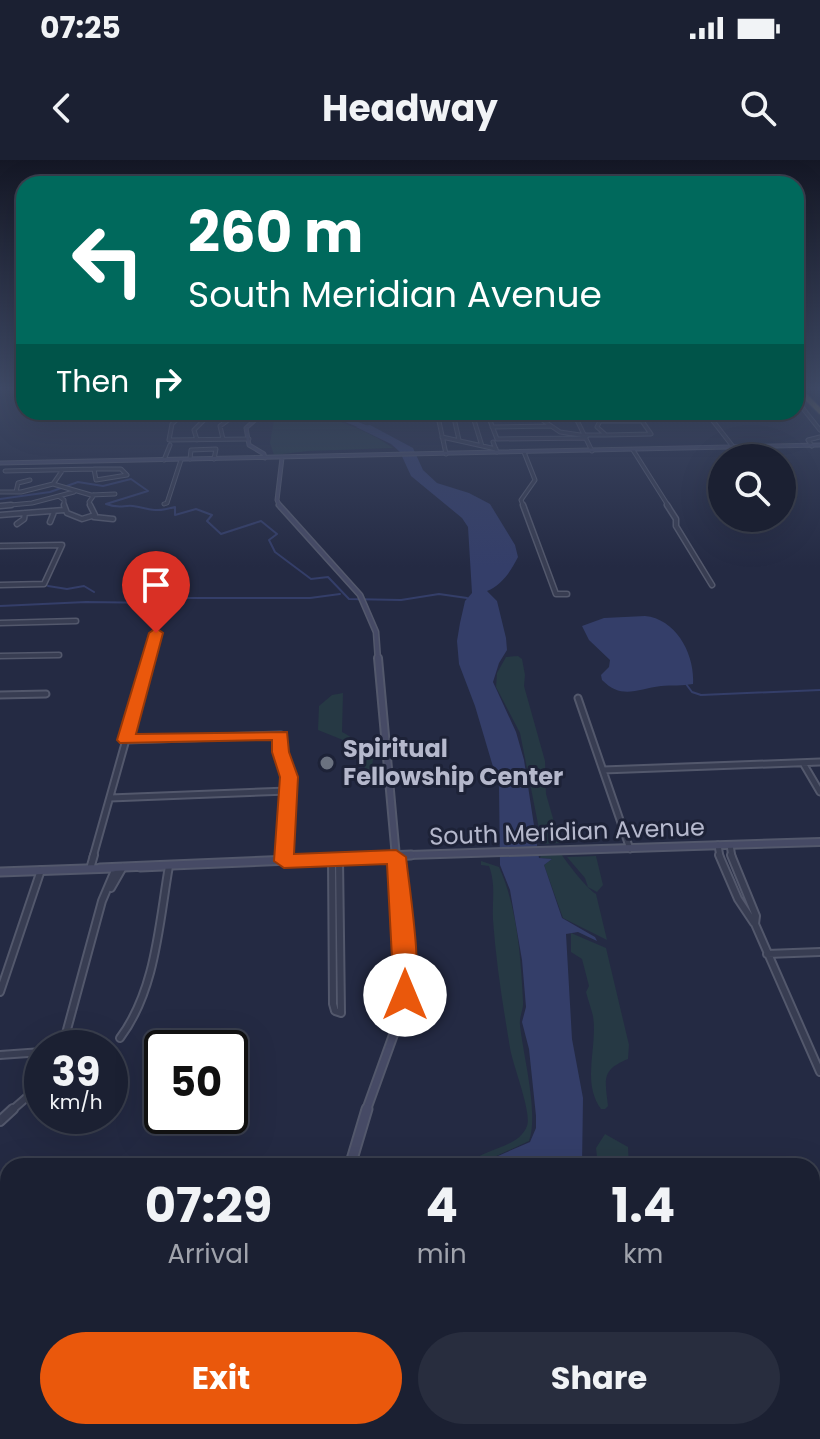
<!DOCTYPE html>
<style>
:root{--surface:#1b2032;--page:#282d3e;--text:#f1f3f6;--muted:#a0a3ac;--line:#393e4d;--accent:#ea580c}
body{margin:0;font-family:Poppins,sans-serif;background:var(--page);color:var(--text);height:100vh;display:flex;flex-direction:column;font-size:30px;white-space:nowrap}
*{box-sizing:border-box;margin:0}
p{font-size:26px;color:var(--muted)}
.icon{flex:none;width:44px;height:44px;fill:none;stroke:currentColor;stroke-width:2;stroke-linecap:round;stroke-linejoin:round}
.map{position:relative;flex:1;overflow:hidden}
.panel{position:absolute;left:0px;top:998px;width:820px;height:282px;display:flex;flex-direction:column;background:var(--surface);border-radius:24px 24px 0 0;box-shadow:0 8px 32px #0002,0 0 0 2px var(--line)}
.panel>*{flex:none}
.top-card{position:absolute;left:16px;top:16px;width:788px;height:244px;border-radius:24px;box-shadow:0 8px 32px #0002,0 0 0 2px var(--line);background:#00695c;color:#fff;overflow:hidden}
.fabs{position:absolute;left:708px;top:284px;display:grid;gap:16px}
.fabs a{display:grid;place-items:center;width:88px;height:88px;border-radius:50%;background:var(--surface);box-shadow:0 8px 32px #0002,0 0 0 2px var(--line);font-size:40px}
.speed{position:absolute;left:24px;top:870px;display:flex;gap:16px;font-size:40px;font-weight:700;text-align:center}
.speed>*{display:grid;place-content:center;width:104px;height:104px;border-radius:50%;background:var(--surface);box-shadow:0 8px 32px #0002,0 0 0 2px var(--line);line-height:1}
.speed small{font-size:20px;font-weight:400}
.speed .limit{border:4px solid #111;border-radius:12px;background:#fff;color:#111}
.pin{position:absolute;display:grid;place-items:center;width:68px;height:68px;color:#fff;margin:-82px -34px;border-radius:50% 50% 50% 0;rotate:-45deg;box-shadow:0 0 8px #0007}
.pin .icon{rotate:45deg}
.me{position:absolute;width:88px;margin:-44px;rotate:0deg;stroke-linejoin:round;filter:drop-shadow(0 0 6px #0008)}
.turn{display:flex;align-items:center;gap:28px;height:168px;padding:0 40px;font-size:36px}
.turn .icon{width:104px;height:104px;stroke-width:2.5}
.turn b{display:block;font-size:56px;line-height:68px}
.then{display:flex;align-items:center;height:76px;padding:0 40px;background:#0003;gap:16px;font-size:30px}
.eta{display:flex;justify-content:space-evenly;align-items:center;height:136px;text-align:center}
.eta b{font-size:48px;font-weight:700;line-height:56px}
.button{display:flex;gap:16px;margin-top:auto;padding:16px 40px}
.button a{flex:1;height:92px;border-radius:48px;background:var(--accent);color:#fff;font-size:32px;font-weight:700;line-height:92px;text-align:center}
.button a+a{background:var(--page);color:var(--text)}
.status{display:flex;justify-content:space-between;align-items:center;height:56px;padding:0 40px;background:var(--surface);direction:ltr}
.status svg{height:22px;fill:currentColor}
header{display:flex;justify-content:space-between;align-items:center;height:104px;padding:0 40px;background:var(--surface);font-size:36px;font-weight:700}
.map>svg:first-child{display:block}
.green{fill:#263944}
.water{fill:#343e69}
.lines{fill:none;stroke-linecap:round;stroke-linejoin:round}
.stream-far1{stroke:#343e69;stroke-width:2}
.stream{stroke:#343e69;stroke-width:3}
.river{stroke:#343e69;stroke-width:5}
.ferry{stroke:#818cba;stroke-width:3;stroke-dasharray:16 13;stroke-linecap:butt}
.street-far4-casing{stroke:#53586c;stroke-width:5}
.street-far3-casing{stroke:#53586c;stroke-width:7}
.street-far2-casing{stroke:#53586c;stroke-width:9}
.street-far1-casing{stroke:#53586c;stroke-width:10}
.street-casing{stroke:#53586c;stroke-width:12}
.secondary-far4-casing{stroke:#53586c;stroke-width:5}
.secondary-far3-casing{stroke:#53586c;stroke-width:7}
.secondary-far2-casing{stroke:#53586c;stroke-width:10}
.secondary-far1-casing{stroke:#53586c;stroke-width:11}
.secondary-casing{stroke:#53586c;stroke-width:13}
.highway-casing{stroke:#404559;stroke-width:7}
.street-far4{stroke:#383d52;stroke-width:3}
.street-far3{stroke:#383d52;stroke-width:4}
.street-far2{stroke:#383d52;stroke-width:5}
.street-far1{stroke:#383d52;stroke-width:6}
.street{stroke:#383d52;stroke-width:8}
.secondary-far4{stroke:#464a65;stroke-width:3}
.secondary-far3{stroke:#464a65;stroke-width:4}
.secondary-far2{stroke:#464a65;stroke-width:6}
.secondary-far1{stroke:#464a65;stroke-width:7}
.secondary{stroke:#464a65;stroke-width:9}
.highway{stroke:#797354;stroke-width:5}
.route{fill:#ea580c;stroke:#983908;stroke-width:2}
.worship-dot{fill:#6b7280;stroke:#1d2237;stroke-width:3}
.labels{text-anchor:middle;stroke-width:6;stroke-linejoin:round;paint-order:stroke}
.poi-label{font-size:24px;font-weight:bold;fill:#b5b8cc;stroke:#1d2237;text-anchor:start}
.street-label{font-size:24px;fill:#b5b8cc;stroke:#1d2237}
</style>
<div class="status"><b>07:25</b><svg viewBox="0 0 49 12"><path d="M0 12V9h3v3zM5 12V6h3v6zM10 12V3h3v9zM15 12V0h3v12zM26 1h20v11H26zM47 4h2v5h-2z"/></svg></div>
<header><svg class="icon" aria-label="back" viewBox="0 0 24 24"><path d="M15 5l-7 7 7 7"/></svg>Headway<svg class="icon" aria-label="search" viewBox="0 0 24 24"><circle cx="10" cy="10" r="6"/><path d="M15 15l6 6"/></svg></header>
<div class="map">
<svg width="820" height="1279" viewBox="0 0 820 1279">
<rect width="100%" height="100%" fill="#242a43"/>
<path class="green" d="M292 252C320 251 370 271 393 288L309 291 274 295 270 283 274 260Z
M518 496 522 499 525 515 524 526 545 601 546 634 560 683 542 684 520 573 496 527 497 513 506 497Z
M343 533 342 572C353 577 358 586 369 589L373 599 370 623H359L365 616 364 597 348 582 318 570 319 546 332 535Z
M541 695H562C567 703 588 730 596 734L607 780 563 758 544 705 552 699 540 698Z
M596 696 603 725 597 732 588 727 585 718 567 697Z
M481 701 499 707C517 746 521 798 523 841 524 849 519 856 520 865 523 895 539 954 529 981L490 999 484 1006 467 1005C485 987 518 989 527 966 532 952 513 906 510 888 503 846 496 803 493 760 492 740 496 725 489 706L481 705Z
M571 773 606 788 629 885 628 899C601 910 605 919 608 946L605 949H601C581 921 598 887 593 856 591 848 588 840 586 832L589 826 582 799 571 792Z
M605 974 628 987 629 1006H598L596 988Z"/>
<path class="water" d="M370 265 413 288 423 310 437 323 469 333 490 344 515 385 518 397C511 411 502 425 487 431L497 441 506 478 507 490 499 503 493 522 516 572 524 600 539 698 552 699 544 705 562 758 595 777 597 781 578 772 566 774 572 879 583 938 582 1006H485L491 999 530 982 536 968V956L529 889 522 862 526 847 522 800 510 730 500 705 499 627 475 546 459 504 457 481 460 463 465 441 472 433 468 367 462 358 411 316 400 292 391 284 356 267Z
M645 456C676 459 695 494 693 524 683 526 671 525 661 526 637 529 622 540 602 520L601 515 609 507 610 500 589 480 582 466 604 458Z
M0 1130 8 1136V1200L0 1213Z"/>
<g class="lines">
<path class="stream-far1" d="M165 252 179 255
M184 256 201 257
M207 258 224 259
M230 259H252
M259 259 276 258 289 252
M0 339 50 332 78 322 103 326 131 319 148 331 106 344C120 349 123 345 133 346 153 349 153 353 175 347V355L196 349 212 355 207 361 221 374 261 361 277 374 269 380 275 392 311 419 328 417 349 439 401 440 439 434 467 438
M48 426 67 429 84 426 94 432
M149 441 158 442
M0 446 86 442 162 443 185 438H310L340 434
M686 524 692 532 701 535 820 530"/>
<path class="stream" d="M44 1279 48 1272"/>
<path class="river" d="M327 252 374 271"/>
<path class="ferry" d="M542 1272 543 1279"/>
<defs>
<path id="street-far4" d="M801 246 820 270
M185 252 172 264 169 280 249 279
M437 252 446 294
M573 252 592 291
M592 252 599 255 637 252
M706 252 734 288
M600 261H642L651 274 606 275 597 267Z
M492 267 551 266
M586 275H606
M442 277 496 289
M585 278 497 279 489 258 538 257 560 272 587 276
M223 279 220 266 239 252
M197 280 194 270 212 252
M459 280 454 258 473 257 482 286
M493 282 497 292
M812 286 808 280 820 277
M633 290 669 347
M190 299 191 290 216 289 214 299
M164 300 170 285
M94 309H121L127 315 96 320Z
M5 311 94 309
M53 324 91 335 115 334
M0 332H21L53 324 62 311
M16 332 18 323 30 320
M60 337 64 340V347
M164 344 167 343 181 300
M0 346 32 343 74 332
M91 347 89 342 94 335
M524 347 521 340 535 320 524 292"/>
<path id="street-far3" d="M64 345 67 353 82 359 95 355 90 345
M523 345 556 434H567
M667 345 676 359V366L712 425
M0 346 11 345
M0 355 64 350
M94 357 113 359
M50 362 54 352
M17 364 24 359 25 353
M0 386 62 385 44 424 0 425
M0 463 76 461
M0 496 59 495
M149 500 156 473"/>
<path id="street-far2" d="M0 535 46 534
M578 538 630 689
M126 580 281 575V595L289 617 284 697
M803 603 820 632
M603 610 820 602
M110 638 288 631
M718 685 720 697
M730 685 732 697
M93 697 149 498"/>
<path id="street-far1" d="M719 695 738 739 754 763
M731 695 756 756 755 764 820 912
M332 699 333 844 335 851 341 853
M339 699 341 853
M284 701V695
M90 709 94 695
M111 728 123 707
M767 794 820 792
M0 832 41 710
M120 878C156 830 159 763 169 706
M62 888 102 741 116 708
M0 895 42 892
M11 951 42 924"/>
<path id="street" d="M0 961 13 949"/>
<path id="secondary-far4" d="M264 252 246 268 249 285 264 294 265 298
M0 303 820 285
M280 347 277 340 282 298"/>
<path id="secondary-far3" d="M279 345 360 435 376 472 378 500"/>
<path id="secondary-far2" d="M378 498 396 697
M347 697 820 682"/>
<path id="secondary-far1" d="M290 701 316 700
M140 707 163 706
M100 708 411 695
M0 712 113 708
M366 951 397 865 406 816 395 695"/>
<path id="secondary" d="M350 1006 367 949
M345 1272V1279"/>
<path id="highway" d="M797 228 820 251"/>
</defs>
<use href="#street-far4" class="street-far4-casing"/>
<use href="#street-far3" class="street-far3-casing"/>
<use href="#street-far2" class="street-far2-casing"/>
<use href="#street-far1" class="street-far1-casing"/>
<use href="#street" class="street-casing"/>
<use href="#secondary-far4" class="secondary-far4-casing"/>
<use href="#secondary-far3" class="secondary-far3-casing"/>
<use href="#secondary-far2" class="secondary-far2-casing"/>
<use href="#secondary-far1" class="secondary-far1-casing"/>
<use href="#secondary" class="secondary-casing"/>
<use href="#highway" class="highway-casing"/>
<use href="#street-far4" class="street-far4"/>
<use href="#street-far3" class="street-far3"/>
<use href="#street-far2" class="street-far2"/>
<use href="#street-far1" class="street-far1"/>
<use href="#street" class="street"/>
<use href="#secondary-far4" class="secondary-far4"/>
<use href="#secondary-far3" class="secondary-far3"/>
<use href="#secondary-far2" class="secondary-far2"/>
<use href="#secondary-far1" class="secondary-far1"/>
<use href="#secondary" class="secondary"/>
<use href="#highway" class="highway"/>
</g>
<linearGradient id="sky" x2="0" y2="1"><stop stop-color="#141725"/><stop offset="0.56" stop-color="#3f4a66"/><stop offset="1" stop-color="#3f4a66" stop-opacity="0"/></linearGradient>
<rect width="820" height="407" fill="url(#sky)"/>
<path class="route" d="M156 468 163 473 136 574 287 572 289 592 298 617 294 694 396 690 406 697C409 726 424 819 413 841L405 843 397 841 394 835 387 704 284 708 274 701 280 617 272 592V580L120 583 117 580 149 473Z"/>
<circle class="worship-dot" cx="327" cy="603" r="8"/>
<g class="labels">
<g class="poi-label">
<text x="343" y="597">Spiritual<tspan x="343" dy="28">Fellowship Center</tspan></text>
</g>
<g class="street-label">
<text transform="translate(567 672) rotate(-2)" y="8">South Meridian Avenue</text>
</g>
</g>
</svg>
<div class="fabs">
<a><svg class="icon" aria-label="search" viewBox="0 0 24 24"><circle cx="10" cy="10" r="6"/><path d="M15 15l6 6"/></svg></a>
</div>
<div class="speed"><div>39<small>km/h</small></div><div class="limit">50</div></div>
<div class="pin" style="left:156px;top:473px;background:#d93025"><svg class="icon" aria-label="arrive" viewBox="0 0 24 24"><path d="M6 21V4h12l-3 4 3 4H6"/></svg></div>
<svg class="me" style="left:405px;top:835px" viewBox="-20 -20 40 40"><circle r="19" fill="#fff"/><path d="M0-13L10 11 0 6-10 11z" fill="#ea580c"/></svg>
<div class="top-card">
<div class="turn"><svg class="icon" aria-label="left" viewBox="0 0 24 24"><path d="M17 20v-9H6M10 6l-5 5 5 5"/></svg><div><b>260 m</b>South Meridian Avenue</div></div>
<div class="then">Then<svg class="icon" aria-label="right" viewBox="0 0 24 24"><path d="M7 20v-9h11M14 6l5 5-5 5"/></svg></div>
</div>
<section class="panel">
<div class="eta">
<div><b>07:29</b><p>Arrival</p></div>
<div><b>4</b><p>min</p></div>
<div><b>1.4</b><p>km</p></div>
</div>
<div class="button"><a>Exit</a><a>Share</a></div>
</section>
</div>
